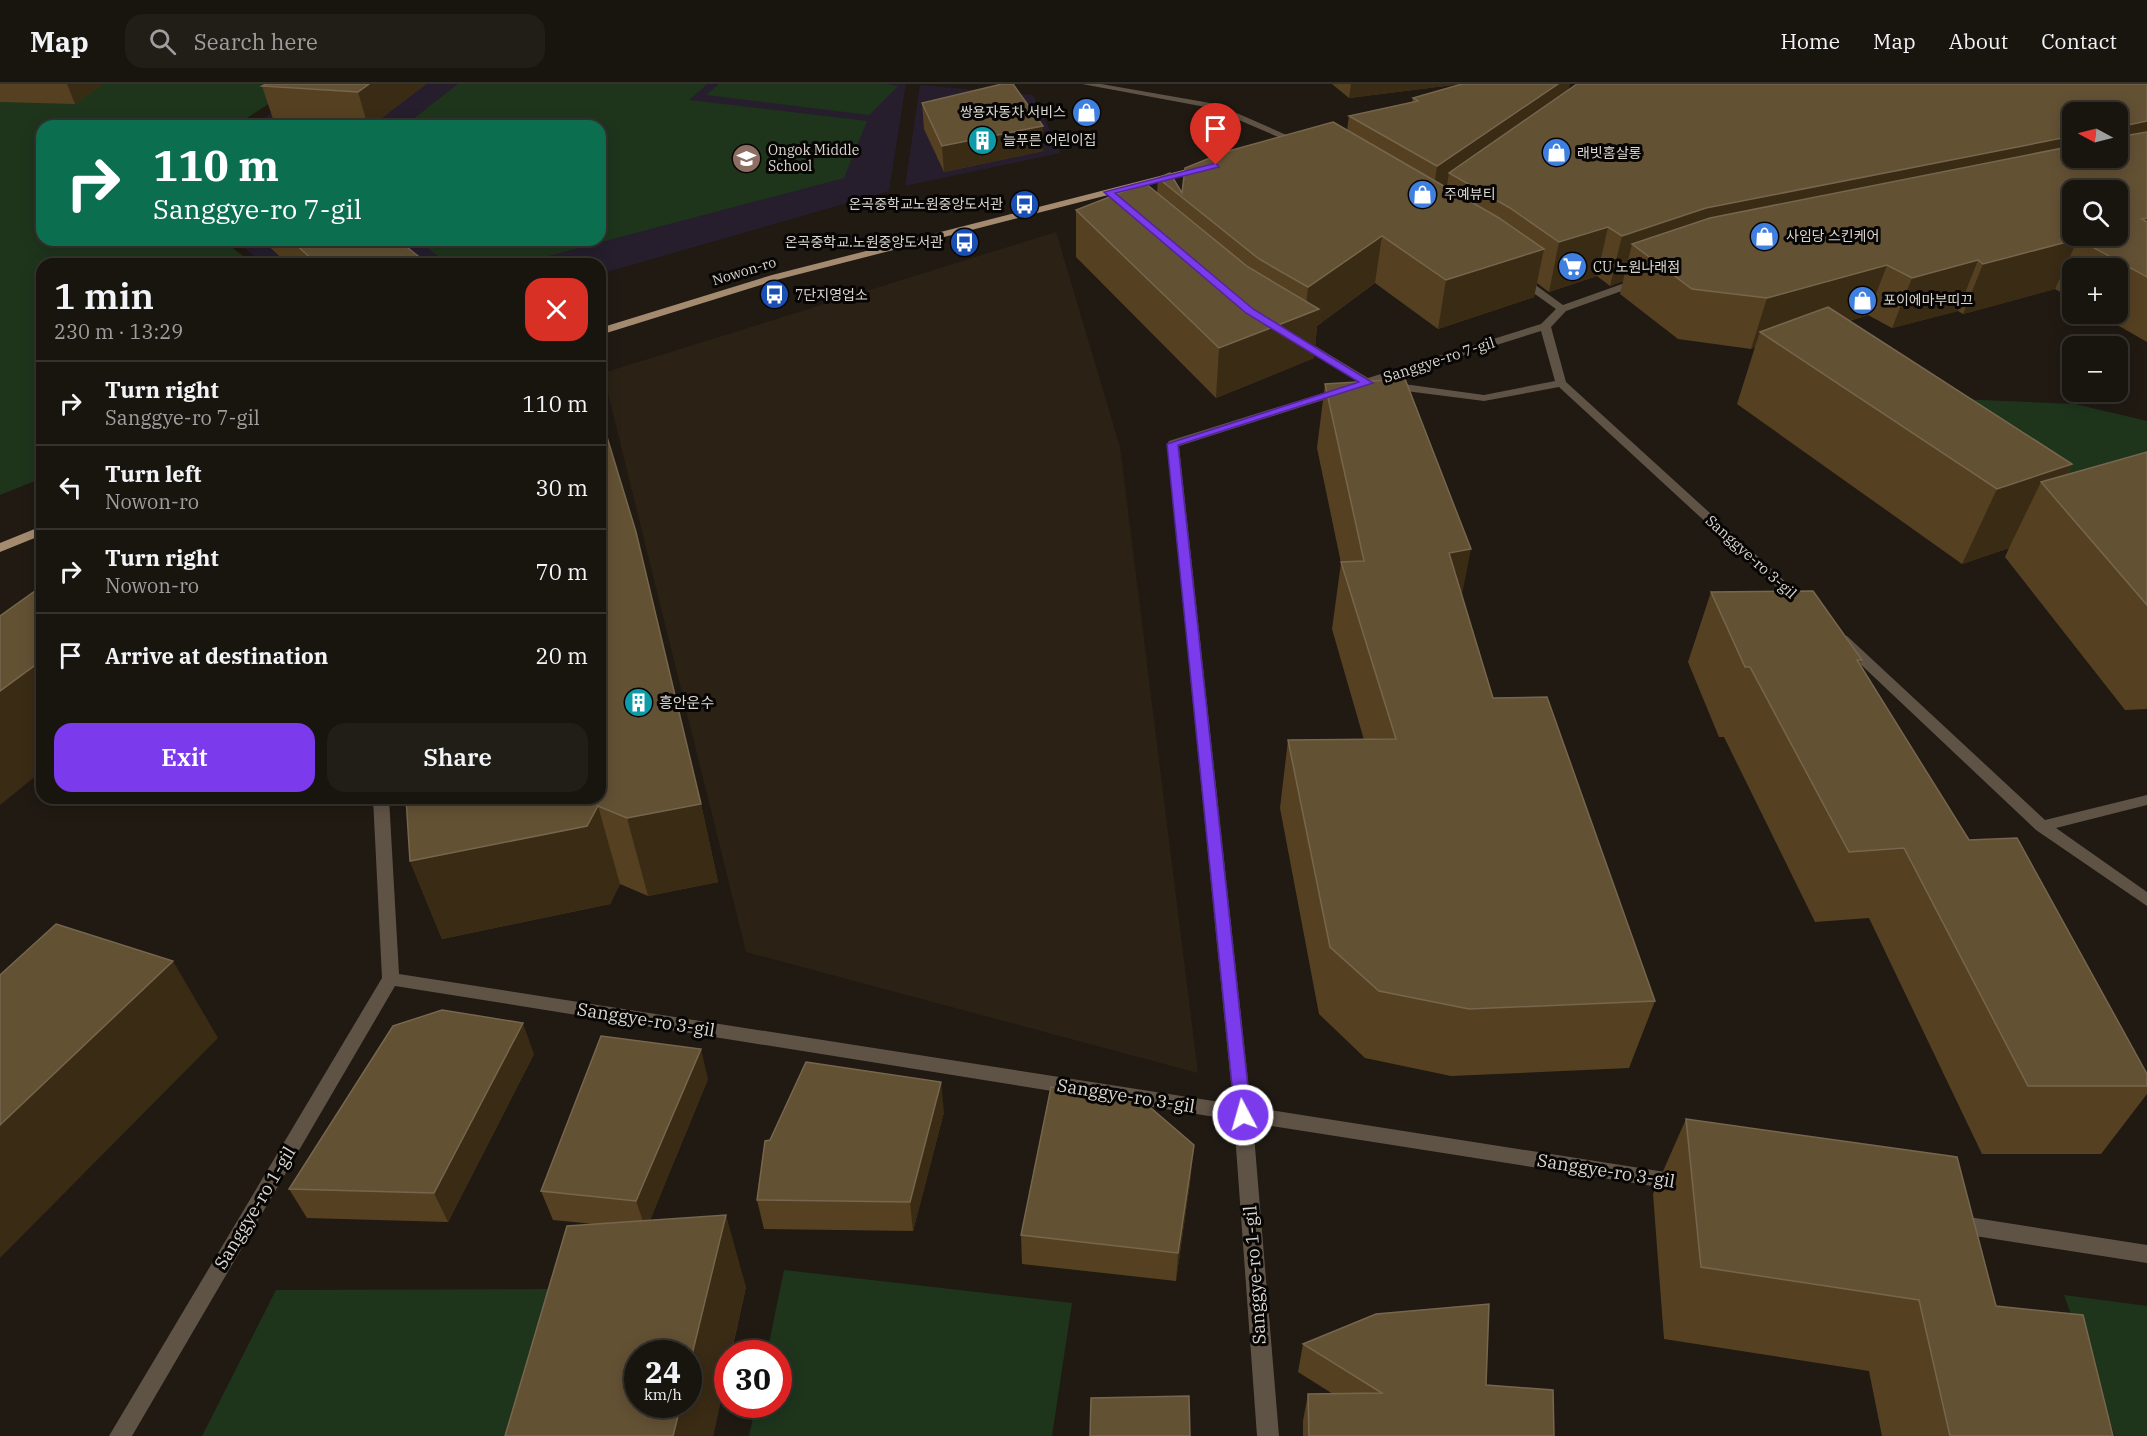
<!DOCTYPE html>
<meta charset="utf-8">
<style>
:root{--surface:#18140e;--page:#211d17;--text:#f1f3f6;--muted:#9f9e9e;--line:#36332e;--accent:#7c3aed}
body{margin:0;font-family:"IBM Plex Serif","Noto Sans KR",serif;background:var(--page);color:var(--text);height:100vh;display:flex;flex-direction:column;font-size:22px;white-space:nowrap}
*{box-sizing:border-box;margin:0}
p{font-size:20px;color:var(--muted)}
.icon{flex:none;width:33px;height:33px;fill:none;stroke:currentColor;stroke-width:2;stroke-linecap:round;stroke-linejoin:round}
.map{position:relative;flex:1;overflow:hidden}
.drawer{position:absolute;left:36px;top:174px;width:570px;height:546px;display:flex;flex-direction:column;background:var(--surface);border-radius:18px;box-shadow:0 3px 15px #0003,0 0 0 2px var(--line)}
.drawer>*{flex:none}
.guide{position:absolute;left:36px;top:36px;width:570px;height:126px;border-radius:18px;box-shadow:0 3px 15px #0003,0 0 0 2px var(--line);background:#0b6e4f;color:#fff;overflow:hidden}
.needle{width:39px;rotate:277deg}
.controls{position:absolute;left:2062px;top:18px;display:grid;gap:12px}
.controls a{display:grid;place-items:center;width:66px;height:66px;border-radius:12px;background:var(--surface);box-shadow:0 3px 15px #0003,0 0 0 2px var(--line);font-size:30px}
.speed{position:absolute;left:624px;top:1256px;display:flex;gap:12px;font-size:30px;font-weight:700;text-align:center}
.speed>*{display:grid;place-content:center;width:78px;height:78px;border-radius:50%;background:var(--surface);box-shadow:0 3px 15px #0003,0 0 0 2px var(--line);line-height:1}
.speed small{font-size:15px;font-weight:400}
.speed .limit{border:9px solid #d22;background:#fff;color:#111}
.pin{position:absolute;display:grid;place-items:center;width:51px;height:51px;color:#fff;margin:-62px -26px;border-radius:50% 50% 50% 0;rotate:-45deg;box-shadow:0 0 6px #0007}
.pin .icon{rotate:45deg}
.me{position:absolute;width:66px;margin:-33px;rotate:354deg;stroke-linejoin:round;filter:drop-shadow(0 0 4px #0008)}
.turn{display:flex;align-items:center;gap:21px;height:126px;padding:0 18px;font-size:27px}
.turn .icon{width:78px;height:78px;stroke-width:2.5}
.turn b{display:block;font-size:42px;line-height:51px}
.round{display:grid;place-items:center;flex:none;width:63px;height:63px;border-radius:18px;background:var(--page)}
.headline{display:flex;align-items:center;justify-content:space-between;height:102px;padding:0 18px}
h1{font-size:36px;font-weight:600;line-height:45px}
.primary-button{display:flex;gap:12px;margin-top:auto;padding:12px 18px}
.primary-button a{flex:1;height:69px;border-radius:18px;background:var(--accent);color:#fff;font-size:24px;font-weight:600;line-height:69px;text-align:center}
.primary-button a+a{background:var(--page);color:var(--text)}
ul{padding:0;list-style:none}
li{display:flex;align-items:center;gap:18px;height:84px;padding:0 18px;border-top:2px solid var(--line)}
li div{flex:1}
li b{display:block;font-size:22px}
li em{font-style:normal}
header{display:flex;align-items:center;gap:36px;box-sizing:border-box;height:84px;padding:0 30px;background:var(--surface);border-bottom:2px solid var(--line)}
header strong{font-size:28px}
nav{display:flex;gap:33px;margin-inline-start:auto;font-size:21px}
.search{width:420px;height:54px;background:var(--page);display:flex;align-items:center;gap:15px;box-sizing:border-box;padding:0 21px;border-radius:18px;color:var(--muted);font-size:22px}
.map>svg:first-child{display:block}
.built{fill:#2b2215}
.education{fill:#261e2d}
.green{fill:#1e351c}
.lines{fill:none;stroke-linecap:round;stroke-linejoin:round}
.minor{fill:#5f5346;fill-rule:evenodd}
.major{fill:#a48b70;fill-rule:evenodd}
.wall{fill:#554121}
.shaded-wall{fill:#3a2b14}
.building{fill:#635134;stroke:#76664d;stroke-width:1.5;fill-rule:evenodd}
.route{fill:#7c3aed;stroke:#51269a;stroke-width:1.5}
.labels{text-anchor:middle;stroke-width:6;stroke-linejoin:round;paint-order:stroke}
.far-poi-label{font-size:14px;fill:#dad6d1;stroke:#080604;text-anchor:start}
.far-street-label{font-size:14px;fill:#dad6d1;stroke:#080604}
.street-label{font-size:15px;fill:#dad6d1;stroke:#080604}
.poi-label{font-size:15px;fill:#dad6d1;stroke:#080604;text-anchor:start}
.near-street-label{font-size:18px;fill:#dad6d1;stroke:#080604}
</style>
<header>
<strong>Map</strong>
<div class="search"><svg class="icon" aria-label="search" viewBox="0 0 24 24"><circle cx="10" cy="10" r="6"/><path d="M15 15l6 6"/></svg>Search here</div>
<nav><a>Home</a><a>Map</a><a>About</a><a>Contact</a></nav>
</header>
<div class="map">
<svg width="2147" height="1352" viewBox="0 0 2147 1352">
<rect width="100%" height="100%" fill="#201a13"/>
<path class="built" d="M1056 148 1120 363 1198 989 746 868 603 289Z"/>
<path class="education" d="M315 0H906L889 107 600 190V180H263L236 156H600V42H252Z
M920 1 1033 11 1061 69 905 102Z"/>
<path class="green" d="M0 0H299L235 42H42V156H223L253 180H42V394L0 411Z
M458 0H707L689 16 867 37 844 94 518 180H448L417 156H600V42H404Z
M719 0H885L898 2 869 31 706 11Z
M1866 311 2075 320 2147 337V393L2017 420Z
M784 1186 1072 1219 1052 1352H749L756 1320H778V1269H767Z
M571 1205 520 1352H202L276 1206Z
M2064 1211 2147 1222V1352H2115Z"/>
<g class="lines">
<path class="minor" d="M1082 0H1101L1216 20 1307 60 1299 62 1211 24Z
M1515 192H1523L1563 221 1636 195H1644V199L1566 227 1551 243 1566 298 1811 521 1809 524H1799L1559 303 1484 317 1367 302 1179 362 1251 1023 1678 1090 1685 1092 1687 1098 1685 1104 1678 1106 1253 1039 1279 1352H1257L1234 1036 395 902 132 1352H109L382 894 373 714H389L399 890 1233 1020 1167 360 1169 357 1358 298 1294 258V254H1302L1368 294 1541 240 1556 225 1515 196ZM1541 247 1555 297 1484 311 1382 297Z
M1842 551 1847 552 2045 736 2147 711V721L2056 744 2147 808V822L2036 746 1837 558 1835 555Z
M1956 1131 2147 1161V1179L1956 1149 1949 1146 1946 1140 1949 1134Z"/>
<path class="major" d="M1203 81 1208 84 1206 86 780 195 600 251V244L772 191Z
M42 442V451L0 468V459Z"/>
</g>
<path class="wall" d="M0 0H103L75 20 0 18Z
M426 0 371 42H341L274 38 262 2Z
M1332 0H1461L1349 14Z
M1577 0H2147V258L2098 230H2118V184H2073V215L2055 205 1963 230 1958 227 1892 244 1868 231 1849 237 2072 380 2067 391 2147 368V625L2125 626 2005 473 2009 464 1962 480 1737 320 1755 263 1751 265 1678 255 1620 210 1623 197 1610 202 1597 192 1549 208 1537 199 1534 213 1438 245 1375 199 1317 242 1314 274 1216 314 1076 173V126L1157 109 1158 94 1182 109 1347 46 1349 32 1412 18 1413 14 1569 6Z
M922 19 1043 67 944 88 924 45Z
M262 156H398L428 180H288Z
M1325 300 1462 512 1493 614 1655 917 1629 984 1451 992 1365 974 1319 930 1280 724 1288 656H1364L1332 545 1341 479 1317 364Z
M1711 508 1862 576 1860 581 1969 756 2147 990V1010L2101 1070H1982L1869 834 1815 838 1724 653H1719L1688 578Z
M406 714 701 720 718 798 648 812 620 800 610 820 442 855 410 777Z
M534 970 448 1138 307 1134 289 1105Z
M708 995 650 1136 746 1203 713 1352H505L594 1140 553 1136 541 1107Z
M944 1028 913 1147 764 1145 757 1116Z
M1686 1035 1996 1222 2113 1352H1882L1869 1287 1664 1255 1653 1110Z
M1191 1091 1176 1197 1022 1180 1021 1151Z
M1303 1260 1486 1301 1554 1352H1303V1337L1308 1310H1333L1298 1288Z"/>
<path class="shaded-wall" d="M67 0H103L75 20Z
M369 0H426L371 42H368L358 8Z
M1351 0H1461L1349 14Z
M1558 0H1570L1563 36 1449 89 1444 120 1430 130 1437 82Z
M2147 37V79L1632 160 1623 197 1610 202 1622 152 1706 124 2073 52V74H2118V43Z
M1043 42V67L944 88 942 62Z
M1608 143 1597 192 1549 208 1559 158Z
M1382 152 1375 199 1317 242 1314 274 1216 314 1219 264 1305 231 1308 203Z
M2078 155 2055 205 1963 230 1983 180Z
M1544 165 1534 213 1438 245 1446 196Z
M1978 176 1958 227 1892 244 1912 194Z
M1887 181 1868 231 1775 258 1760 248 1755 263 1751 265 1767 214Z
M2072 380 2055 414 2041 398 2009 464 1962 480 1997 405Z
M1471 465 1458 531 1449 469Z
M42 576V687L0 721V607Z
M701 720 718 798 648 812 627 734Z
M598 722 620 800 610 820 442 855 410 777Z
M173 877 218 954 0 1174V1041Z
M523 939 534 970 448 1138 434 1109Z
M701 965 708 995 646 1146 636 1117Z
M941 998 944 1028 913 1147 910 1118Z
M1194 1061 1191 1091 1176 1197 1178 1169Z
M726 1131 746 1203 731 1269H728V1285L713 1352H673L681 1320H688V1287Z"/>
<path class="building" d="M266 0H369L358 8 262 2Z
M1002 0H1013L1043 42 942 62 922 19Z
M1462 0H1558L1437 82 1349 32 1418 17 1413 14Z
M1577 0H2147V37L2118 43V28H2073V52L1706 124 1622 152 1608 143 1559 158 1510 124 1449 89Z
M247 35 255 42H237Z
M1333 38 1499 134 1544 165 1446 196 1382 152 1308 203 1259 175 1158 94 1170 89 1182 109 1185 84 1225 68Z
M2147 48V134L2142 135 2147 138V193L2078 155 1983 180 1978 176 1912 194 1887 181 1767 214 1692 205 1632 160 1710 134 2073 62V74H2118V53ZM2073 106H2118V152H2073Z
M1145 99 1248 183 1319 225 1219 264 1076 126Z
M291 156H398L428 180H317Z
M1828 223 2072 380 1997 405 1760 248Z
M1405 295 1471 465 1449 469 1493 614 1547 613 1655 917 1469 925 1379 907 1330 863 1288 656 1396 655 1341 478 1364 477 1325 300Z
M600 330 636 448 701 720 627 734 598 722 587 742 410 777 406 714H600Z
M2147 368V521L2041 398Z
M42 502V576L0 607V532Z
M1813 507 1862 576H1857L1969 756 2017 754 2147 990V1002H2028L1904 764 1849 768 1750 583H1745L1711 508Z
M56 840 173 877 0 1041V891Z
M442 926 523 939 434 1109 289 1105 393 942Z
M601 952 701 965 636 1117 541 1107Z
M806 978 941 998 910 1118 757 1116 765 1057 770 1056Z
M1051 1003 1145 1019 1194 1061 1178 1169 1021 1151Z
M1686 1035 1957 1073 1996 1222 2083 1231 2113 1352H1950L1919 1216 1701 1183Z
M726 1131 688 1287V1269H638V1320H681L673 1352H505L567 1142Z
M1489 1220 1486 1301 1553 1306 1554 1352H1309L1308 1310 1382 1309 1303 1260 1376 1230Z
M1189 1312 1190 1352H1090L1091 1314Z"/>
<path class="route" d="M1216 79 1219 83 1115 109 1253 225 1373 299 1178 361 1251 1031 1249 1036H1237L1235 1031 1167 360 1359 298 1246 229 1104 108Z"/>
<defs>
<symbol id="shop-disc" viewBox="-11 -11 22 22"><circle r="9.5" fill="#3f7fe0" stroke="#080604"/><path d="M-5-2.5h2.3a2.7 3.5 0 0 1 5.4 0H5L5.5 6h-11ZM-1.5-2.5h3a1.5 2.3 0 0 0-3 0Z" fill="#fff"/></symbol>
<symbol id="building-disc" viewBox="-11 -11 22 22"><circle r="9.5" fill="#0f9aa8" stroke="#080604"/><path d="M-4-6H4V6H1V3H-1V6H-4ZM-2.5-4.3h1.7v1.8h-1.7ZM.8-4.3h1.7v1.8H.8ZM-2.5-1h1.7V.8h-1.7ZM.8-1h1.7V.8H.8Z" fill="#fff"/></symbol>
<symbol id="school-disc" viewBox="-11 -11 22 22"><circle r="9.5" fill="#8d6e63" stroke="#080604"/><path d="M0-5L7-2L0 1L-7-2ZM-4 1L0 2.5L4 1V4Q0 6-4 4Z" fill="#fff"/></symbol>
<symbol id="bus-disc" viewBox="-11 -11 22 22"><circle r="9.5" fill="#1a4fb4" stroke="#080604"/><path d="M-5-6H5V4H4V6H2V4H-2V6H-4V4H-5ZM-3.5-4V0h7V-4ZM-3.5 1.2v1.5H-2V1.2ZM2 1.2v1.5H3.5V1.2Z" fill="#fff"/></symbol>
<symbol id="supermarket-disc" viewBox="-11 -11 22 22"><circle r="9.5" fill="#3f7fe0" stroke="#080604"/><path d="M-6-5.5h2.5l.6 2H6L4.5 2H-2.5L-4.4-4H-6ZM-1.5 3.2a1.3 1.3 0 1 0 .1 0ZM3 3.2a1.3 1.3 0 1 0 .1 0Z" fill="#fff"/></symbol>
</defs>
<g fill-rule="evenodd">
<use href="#shop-disc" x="1070" y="12" width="33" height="33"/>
<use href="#building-disc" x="966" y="40" width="33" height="33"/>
<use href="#shop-disc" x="1540" y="52" width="33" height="33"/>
<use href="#school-disc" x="730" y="58" width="33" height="33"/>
<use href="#shop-disc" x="1406" y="94" width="33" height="33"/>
<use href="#bus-disc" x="1008" y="104" width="33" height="33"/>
<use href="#shop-disc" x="1748" y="136" width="33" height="33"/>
<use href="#bus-disc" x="948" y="142" width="33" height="33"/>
<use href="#supermarket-disc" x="1556" y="166" width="33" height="33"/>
<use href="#bus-disc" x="758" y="194" width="33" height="33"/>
<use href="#shop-disc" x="1846" y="200" width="33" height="33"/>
<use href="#building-disc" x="622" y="602" width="33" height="33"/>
</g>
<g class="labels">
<g class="far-poi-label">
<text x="1066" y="33" text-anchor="end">쌍용자동차 서비스</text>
<text x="1003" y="61">늘푸른 어린이집</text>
<text x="768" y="71">Ongok Middle<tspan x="768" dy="16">School</tspan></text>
<text x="1577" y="74">래빗홈살롱</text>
<text x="1444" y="115">주예뷰티</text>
<text x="1003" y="125" text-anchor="end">온곡중학교노원중앙도서관</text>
<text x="1786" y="157">사임당 스킨케어</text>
<text x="943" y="163" text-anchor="end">온곡중학교.노원중앙도서관</text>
<text x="1593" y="188">CU 노원나래점</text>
<text x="795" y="216">7단지영업소</text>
<text x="1883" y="221">포이에마부띠끄</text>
</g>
<g class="far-street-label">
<text transform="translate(744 187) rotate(-17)" y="5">Nowon-ro</text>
</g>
<g class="street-label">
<text transform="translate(1439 276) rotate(-18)" y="5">Sanggye-ro 7-gil</text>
<text transform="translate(1751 473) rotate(42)" y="5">Sanggye-ro 3-gil</text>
</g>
<g class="poi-label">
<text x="659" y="624">흥안운수</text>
</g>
<g class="near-street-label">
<text transform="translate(646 936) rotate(9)" y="6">Sanggye-ro 3-gil</text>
<text transform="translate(1126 1012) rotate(9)" y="6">Sanggye-ro 3-gil</text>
<text transform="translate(1606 1087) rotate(9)" y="6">Sanggye-ro 3-gil</text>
<text transform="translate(255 1124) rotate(-59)" y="6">Sanggye-ro 1-gil</text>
<text transform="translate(1255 1191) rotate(-94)" y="6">Sanggye-ro 1-gil</text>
</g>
</g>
</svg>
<div class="controls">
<a><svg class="needle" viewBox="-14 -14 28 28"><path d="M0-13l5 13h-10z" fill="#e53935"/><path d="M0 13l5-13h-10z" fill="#9f9e9e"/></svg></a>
<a><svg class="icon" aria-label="search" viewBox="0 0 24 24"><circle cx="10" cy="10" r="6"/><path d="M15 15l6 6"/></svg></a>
<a>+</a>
<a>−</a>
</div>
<div class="speed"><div>24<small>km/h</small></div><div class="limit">30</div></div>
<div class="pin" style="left:1216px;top:81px;background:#d93025"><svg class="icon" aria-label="arrive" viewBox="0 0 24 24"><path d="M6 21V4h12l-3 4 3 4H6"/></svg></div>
<svg class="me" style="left:1243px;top:1031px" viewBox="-20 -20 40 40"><circle r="17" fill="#7c3aed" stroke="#fff" stroke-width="3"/><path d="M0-11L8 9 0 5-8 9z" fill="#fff"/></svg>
<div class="guide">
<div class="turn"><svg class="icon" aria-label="right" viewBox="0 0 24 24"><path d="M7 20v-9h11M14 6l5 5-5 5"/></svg><div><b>110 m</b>Sanggye-ro 7-gil</div></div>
</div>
<section class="drawer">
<div class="headline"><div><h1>1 min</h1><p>230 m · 13:29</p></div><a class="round" style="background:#d93025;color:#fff"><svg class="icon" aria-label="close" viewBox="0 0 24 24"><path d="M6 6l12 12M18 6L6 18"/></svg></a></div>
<ul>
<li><svg class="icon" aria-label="right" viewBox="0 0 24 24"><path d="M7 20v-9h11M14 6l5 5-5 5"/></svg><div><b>Turn right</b><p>Sanggye-ro 7-gil</p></div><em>110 m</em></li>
<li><svg class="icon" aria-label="left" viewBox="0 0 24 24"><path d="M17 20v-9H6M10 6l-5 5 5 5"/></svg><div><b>Turn left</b><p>Nowon-ro</p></div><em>30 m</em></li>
<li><svg class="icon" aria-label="right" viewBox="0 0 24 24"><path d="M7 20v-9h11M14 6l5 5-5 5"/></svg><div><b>Turn right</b><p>Nowon-ro</p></div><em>70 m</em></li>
<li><svg class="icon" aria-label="arrive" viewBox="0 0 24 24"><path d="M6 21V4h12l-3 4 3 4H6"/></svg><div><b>Arrive at destination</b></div><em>20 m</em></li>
</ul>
<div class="primary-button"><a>Exit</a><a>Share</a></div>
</section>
</div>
